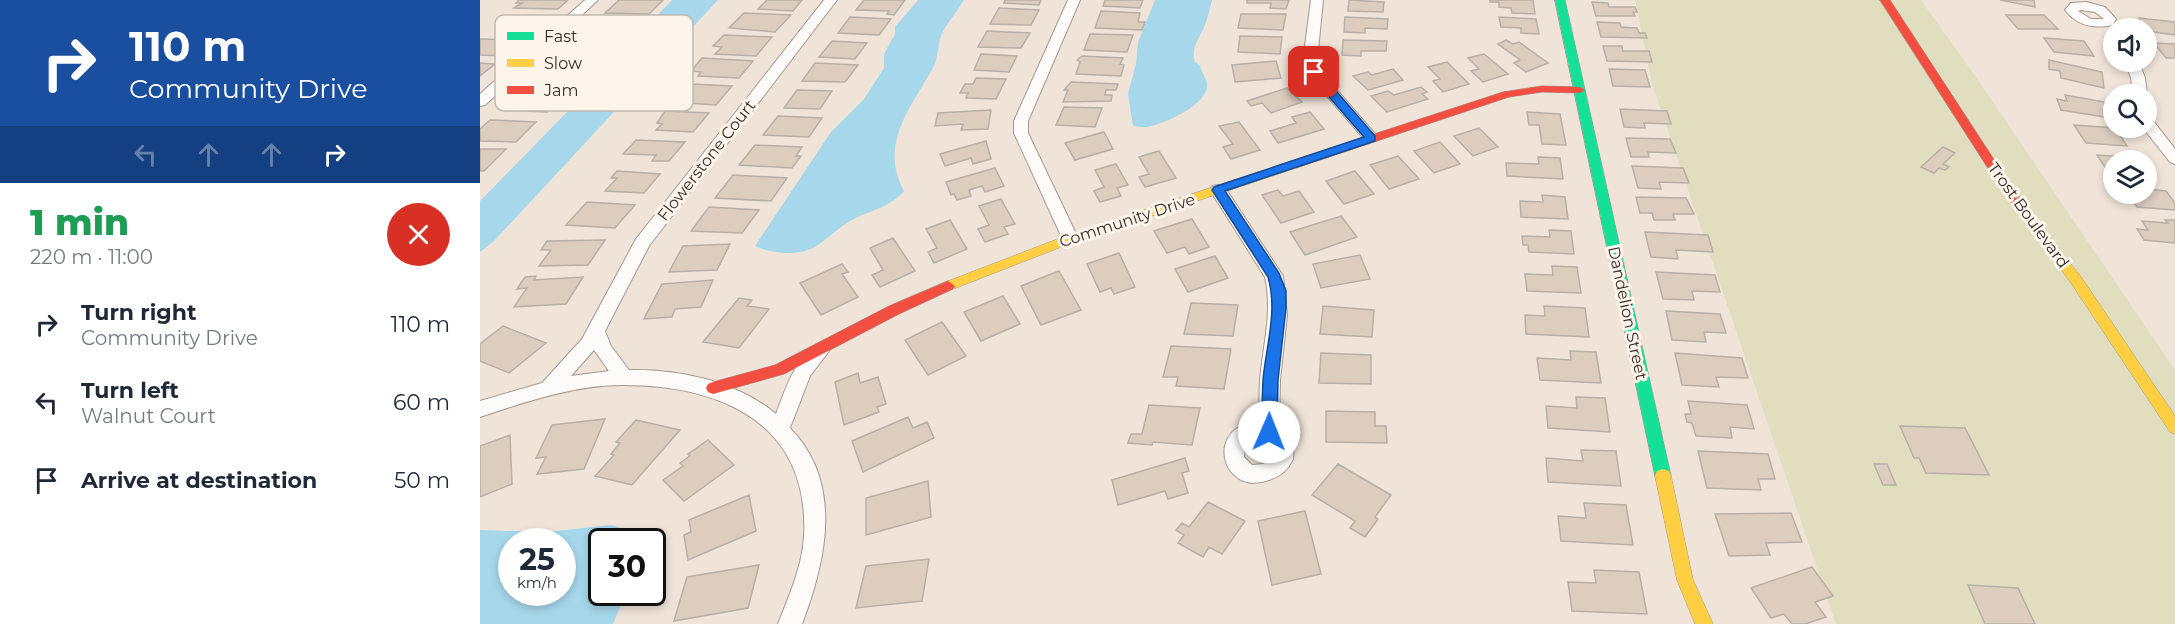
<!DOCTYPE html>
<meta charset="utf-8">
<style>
:root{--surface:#fff;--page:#f6f6f7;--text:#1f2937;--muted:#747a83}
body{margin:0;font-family:Montserrat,sans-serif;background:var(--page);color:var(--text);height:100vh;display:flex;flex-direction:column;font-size:22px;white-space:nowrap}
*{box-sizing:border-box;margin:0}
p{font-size:20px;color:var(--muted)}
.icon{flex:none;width:33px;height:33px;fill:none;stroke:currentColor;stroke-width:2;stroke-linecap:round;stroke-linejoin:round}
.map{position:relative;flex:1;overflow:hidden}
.side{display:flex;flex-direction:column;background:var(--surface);width:480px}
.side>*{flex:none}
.hud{background:#1a4fa0;color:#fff;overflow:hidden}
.fabs{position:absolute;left:1623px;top:18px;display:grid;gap:12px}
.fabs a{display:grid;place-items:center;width:54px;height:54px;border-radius:50%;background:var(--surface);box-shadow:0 3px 9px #0003;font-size:30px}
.speed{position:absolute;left:18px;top:528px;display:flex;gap:12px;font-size:30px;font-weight:700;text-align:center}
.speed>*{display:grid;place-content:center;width:78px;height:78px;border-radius:50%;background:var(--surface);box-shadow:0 3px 9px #0003;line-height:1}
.speed small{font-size:15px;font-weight:400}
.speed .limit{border:3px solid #111;border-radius:9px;background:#fff;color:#111}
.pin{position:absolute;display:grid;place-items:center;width:51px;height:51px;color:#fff;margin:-26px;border-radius:12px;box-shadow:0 3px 9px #0006}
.me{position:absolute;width:66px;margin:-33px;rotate:1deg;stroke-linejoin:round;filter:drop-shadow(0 0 4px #0008)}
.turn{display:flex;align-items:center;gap:21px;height:126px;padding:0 30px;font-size:27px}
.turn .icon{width:78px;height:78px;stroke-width:2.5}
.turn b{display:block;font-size:42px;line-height:51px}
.lanes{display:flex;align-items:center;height:57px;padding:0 30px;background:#0003;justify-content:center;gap:30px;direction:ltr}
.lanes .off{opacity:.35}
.round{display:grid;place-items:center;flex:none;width:63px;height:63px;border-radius:32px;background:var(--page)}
.head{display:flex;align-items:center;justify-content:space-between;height:102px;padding:0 30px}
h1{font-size:36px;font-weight:800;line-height:45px;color:#1e9e55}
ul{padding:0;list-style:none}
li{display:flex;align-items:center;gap:18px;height:78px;padding:0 30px}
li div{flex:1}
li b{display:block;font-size:22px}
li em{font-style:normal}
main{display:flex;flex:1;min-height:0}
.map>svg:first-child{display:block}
.green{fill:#e0debf}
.water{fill:#a6d7eb;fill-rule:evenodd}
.building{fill:#dccdbf;stroke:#b8afa6;stroke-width:1.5}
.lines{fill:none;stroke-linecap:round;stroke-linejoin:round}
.street-casing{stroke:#a29990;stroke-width:2}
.fast-casing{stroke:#a29990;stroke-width:1}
.slow-casing{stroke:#a29990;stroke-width:1}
.jam-casing{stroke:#a29990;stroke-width:1}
.street{fill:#fdfbf9;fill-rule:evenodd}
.fast{fill:#16e098;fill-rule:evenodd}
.slow{fill:#ffcf43;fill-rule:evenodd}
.jam{fill:#f24e42;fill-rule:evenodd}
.route{fill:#1a73e8;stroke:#114b97;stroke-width:1.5}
.labels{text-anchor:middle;stroke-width:6;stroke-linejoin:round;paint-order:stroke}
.street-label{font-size:16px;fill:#352c24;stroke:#fdf4eb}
.key{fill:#fdf4eb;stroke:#c1b8af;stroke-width:1.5}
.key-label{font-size:16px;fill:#352c24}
</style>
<main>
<section class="side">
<div class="hud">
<div class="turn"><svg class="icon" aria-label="right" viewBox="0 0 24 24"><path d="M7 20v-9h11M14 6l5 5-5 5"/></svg><div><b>110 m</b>Community Drive</div></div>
<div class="lanes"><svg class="icon off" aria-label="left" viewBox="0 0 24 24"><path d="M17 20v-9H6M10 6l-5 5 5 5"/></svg><svg class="icon off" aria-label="ahead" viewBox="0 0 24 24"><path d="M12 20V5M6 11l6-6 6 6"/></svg><svg class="icon off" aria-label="ahead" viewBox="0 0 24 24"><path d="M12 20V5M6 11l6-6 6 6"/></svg><svg class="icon" aria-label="right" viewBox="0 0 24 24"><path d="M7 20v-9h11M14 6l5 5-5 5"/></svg></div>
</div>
<div class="head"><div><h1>1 min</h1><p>220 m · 11:00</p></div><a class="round" style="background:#d93025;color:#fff"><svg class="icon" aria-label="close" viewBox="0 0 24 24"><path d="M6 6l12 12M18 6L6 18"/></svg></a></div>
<ul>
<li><svg class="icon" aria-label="right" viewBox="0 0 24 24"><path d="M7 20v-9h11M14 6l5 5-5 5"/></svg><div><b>Turn right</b><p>Community Drive</p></div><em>110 m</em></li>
<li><svg class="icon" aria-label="left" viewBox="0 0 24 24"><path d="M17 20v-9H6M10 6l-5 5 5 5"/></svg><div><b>Turn left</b><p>Walnut Court</p></div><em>60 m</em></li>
<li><svg class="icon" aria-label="arrive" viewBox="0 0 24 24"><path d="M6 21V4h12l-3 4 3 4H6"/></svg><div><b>Arrive at destination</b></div><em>50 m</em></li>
</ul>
</section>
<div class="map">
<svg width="1695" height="624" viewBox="0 0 1695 624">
<rect width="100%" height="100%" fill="#f0e4d9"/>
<path class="green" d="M1155 0H1441L1496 77 1695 370V624H1356L1172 84Z"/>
<path class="water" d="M192 0H238L14 241 0 252V201L137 61 139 54 161 34V32Z
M438 0H484C477 12 464 26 460 39 458 47 458 58 454 66 432 106 398 144 424 191 409 208 391 210 372 220 359 227 349 237 338 245 321 257 293 254 275 246L351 132 384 99 404 68V54L415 34V27Z
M675 0H732C730 8 728 17 725 25 720 38 710 47 715 62L720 65C721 74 728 78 727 87 725 106 684 124 667 127 663 128 657 126 653 126L648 94 656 64 658 42Z
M131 525 148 530 150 541 122 542V592L146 593 133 624H0V530L67 532ZM32 542H82V592H32Z"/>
<path class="building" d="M39 0H88L78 9 34 8 42 3H36Z
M139 0H183L169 14 125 13Z
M287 0H322L313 11 278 9Z
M384 0H425L414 15 407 14 409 11 376 10Z
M525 0H561L559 5 524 3Z
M625 0H663L660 8 623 6Z
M767 0H809L806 9 790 8 791 3H767Z
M869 0 904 2 903 12 868 11Z
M1010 0H1053L1055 14 1032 13 1031 8 1019 7V2H1010Z
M1520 0H1554L1555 7Z
M1112 2 1128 3 1129 7H1155L1157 12H1153L1155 16H1116Z
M519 8 559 10 551 25 510 24Z
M621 11 660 13 658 22H665L662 30 615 28Z
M264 13 311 15 295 32 249 28Z
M761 14H806L803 30 758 28Z
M1526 15H1564L1578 29H1538Z
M370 17 411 19 399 35 358 33Z
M865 17 908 19 907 29 885 28V33L864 32Z
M1019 17 1056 19 1059 34 1041 33V28L1021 27Z
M1659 18 1695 22V35L1666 31Z
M1117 22 1140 23 1141 27 1157 28 1159 33H1165L1167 38 1121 37Z
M507 31 550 33 541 48 498 47Z
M610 34 653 35 647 52 604 50Z
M244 35 292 37 276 56 235 54 242 47 233 46Z
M760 36 802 37 800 54 758 52Z
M1564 38 1604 41 1614 56 1574 52Z
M0 39 41 40 23 56 0 55Z
M863 40 907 41 906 51H881V56L862 55Z
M1026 40 1033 44 1039 42 1068 63 1046 72 1034 63 1040 60 1018 44Z
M352 41 387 43 375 59 339 57Z
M1674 43 1695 44V58H1686Z
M1123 46H1142L1143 51H1169L1172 62 1127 61Z
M501 54 537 56 529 72 494 70Z
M1004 54 1028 74 1003 82 991 71 999 69 988 58Z
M602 56 643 58 640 64 644 65 641 76 596 74 600 62 597 60Z
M222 58 273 61 259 78 218 76 221 72 211 71Z
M1569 60 1622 72 1624 88 1581 78 1580 71 1569 69Z
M796 61 801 78 755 82 752 65Z
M967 62 989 84 963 92 953 81 960 79 948 67Z
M0 63 15 64 0 76Z
M335 63 378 65 365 82 322 81Z
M913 69 923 80 888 90 873 76 888 72 892 75Z
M1129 69 1165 70 1170 87 1133 86Z
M496 78 526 79 516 99 486 98 488 93H480L485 84H493Z
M591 82 638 84 636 90H626L625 95H632L631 101 583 102 588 90H584Z
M211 84 252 86 236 105 194 102Z
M941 87 947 92 942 94 948 99 907 112 891 96 908 91 914 95Z
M807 88 822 102 791 113 782 103 771 106 767 101Z
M317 90 352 91 340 109 304 108Z
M41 91 86 93 67 112 21 110Z
M1585 95 1624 102 1631 118 1581 110 1577 99 1587 101Z
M584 107 622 108 615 127 576 125Z
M1140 109 1187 111 1191 124 1164 123 1165 128 1144 127Z
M511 110 508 129 481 130 483 124 455 126 458 113Z
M185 111 229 113 213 132 176 130 182 124 177 123Z
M830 112 844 129 798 143 790 131 816 123 812 117Z
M1047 112 1080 114 1086 145 1062 144 1059 125H1049Z
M298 116 342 118 329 137 283 135Z
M10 120 56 122 36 142 0 141V129Z
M759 122 780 150 751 159 743 147 753 144 739 126Z
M1594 125 1635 128 1647 146 1606 143Z
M999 128 1018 147 993 156 974 136Z
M624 132 633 149 595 160 585 143Z
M1146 138 1190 139 1196 153 1168 152 1169 157H1151Z
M156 140 205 142 189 161H172L176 155 143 154Z
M506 141 511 159 493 164 491 158 465 166 460 154Z
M960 142 980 164 954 173 934 151Z
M275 145 322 147 316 156H321L312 168 259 165Z
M1463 147 1475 153 1463 164 1469 167 1465 170 1459 168 1454 173 1441 167Z
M0 149H26L4 171H0Z
M679 151 696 178 665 187 659 177 669 174 659 157Z
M1617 155 1661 158 1662 160H1634V174L1629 173Z
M918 156 939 179 909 189 890 165Z
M1058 157 1080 158 1083 179 1027 176 1026 163 1059 164Z
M636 164 648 185 637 188 641 196 620 202 614 191 624 187 615 170Z
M1152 166 1203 168 1209 183 1179 182 1181 189 1158 188Z
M515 168 524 186 505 192 502 186 489 190 491 196 477 200 474 194 471 195 466 182Z
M137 171 180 174 164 193 125 191 137 178H131Z
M875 171 894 194 864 204 846 181Z
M253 175 307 178 291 201 235 198Z
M1666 189 1686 191 1695 203V210L1657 207 1648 194H1666Z
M798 190 803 196 819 191 834 212 801 223 782 195Z
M1062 195 1085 197 1088 219 1041 217 1040 201 1063 202Z
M1156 197 1206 198 1214 214H1193L1195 220H1174L1172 213H1160Z
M521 199 535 224 524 227 528 234 505 242 498 229 509 225 499 206Z
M107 202 155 205 135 228 86 225Z
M229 207 279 210 262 233 211 231Z
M861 216 877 237 825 255 810 232Z
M712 219 729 247 709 254 705 247 687 253 674 231Z
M470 220 487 249 454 263 448 252 457 248 446 229Z
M1685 220H1695V243L1664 240 1657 229 1668 230 1662 221 1688 223Z
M1069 230 1091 231 1094 254 1049 252 1048 245H1043L1042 236 1070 237Z
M1165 232 1228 235 1233 252 1196 250 1198 259 1171 257Z
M413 238 435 271 400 287 392 275 403 270 390 248Z
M125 240 108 265 59 266 71 250H61L67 241Z
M250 244 237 270 189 272 203 246Z
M639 253 655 287 634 294 631 288 620 292 607 264Z
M880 255 890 279 841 288 833 264Z
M735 256 748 278 708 292 695 269Z
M362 264 368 272 362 274 378 297 341 315 320 283Z
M1072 266 1097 267 1101 293 1047 291 1045 274 1073 275Z
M579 271 601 310 561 325 541 286Z
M1176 272 1235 275 1240 292 1212 291 1214 300 1183 299Z
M56 276 54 280 103 277 86 304 34 307 47 288 37 289 45 277Z
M233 280 221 307 195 309 192 317 164 319 182 284Z
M523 296 540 324 501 341 484 312Z
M259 298 272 300 267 306 289 309 259 348 223 342Z
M711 303 758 305 753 336 704 334Z
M843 306 894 310 892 337 840 334Z
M1064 306 1105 308 1109 337 1046 334 1045 315 1065 316Z
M1186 311 1240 314 1246 333 1224 332 1226 342 1192 340Z
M462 322 486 356 448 375 425 340Z
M23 326 66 343 29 373 0 361V344Z
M691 346 751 349 744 389 696 386 698 377H683Z
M1090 351 1116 352 1121 383 1060 380 1057 358 1091 360Z
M841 353 891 355V384L839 383Z
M1195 353 1262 358 1268 378 1236 377 1239 387 1202 385Z
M378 373 380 383 398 377 406 404 397 407 399 412 364 425 355 382Z
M1096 397 1125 398 1130 432 1068 428 1066 406 1097 408Z
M1208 401 1267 405 1274 429 1250 427 1252 438 1216 436 1212 423 1207 422 1205 414H1211Z
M669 405 720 408 712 445 673 442 672 445 648 443 651 434H662Z
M846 411 895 412V426H906L907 443 846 442Z
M428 417 433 428 447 422 454 438 383 472 372 441Z
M125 419 104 469 57 474 66 457 56 458 72 425Z
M156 420 200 430 152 485 115 476 134 455 131 454 140 443 136 442Z
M1420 426 1485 428 1509 475 1446 473 1439 458H1434Z
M30 435 32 484 0 497V446Z
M228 440 254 465 204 501 183 480 203 466 200 463 210 456 208 454Z
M1101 450 1136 451 1141 486 1068 482 1066 458 1103 461Z
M1218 451 1288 454 1295 479H1278L1281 490 1227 488Z
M705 458 709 471 702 473 708 493 688 499 685 491 638 505 632 480Z
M858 464 911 495 895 517 898 519 885 537 870 528 875 521 832 495Z
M1394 464H1407L1416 485H1403Z
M448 481 451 517 386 535V498Z
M269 495 276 531 208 560 204 535 211 532 209 520Z
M728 502 765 521 742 554 729 547 723 557 698 543 704 535 696 530 702 523 709 527Z
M1104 503 1146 505 1153 545 1081 541 1078 516 1106 518Z
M825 511 841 574 792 585 778 521Z
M1311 513 1322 542 1286 543 1290 555 1249 556 1235 514Z
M449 559 442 601 376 608 386 566Z
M279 565 268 608 194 621 207 577Z
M1332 567 1353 596 1335 602 1346 617 1325 624H1312L1304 614 1291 618 1271 588Z
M1114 570 1159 572 1167 614 1092 611 1088 582 1116 583Z
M1488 585 1538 588 1555 624H1505Z"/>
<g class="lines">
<defs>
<path id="street" d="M105 0H118L5 105 0 106V94Z
M344 0H357L169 246 125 331 131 346 149 370C199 369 257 381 296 414 303 396 321 338 347 346L349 351 330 376 310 428C364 483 346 561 322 624H298C309 596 322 567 324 537 330 422 240 385 142 385 94 385 45 402 0 417V401L62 383 102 339 156 239ZM114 350 129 371 91 376Z
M588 0H600L548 121V133L598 238 596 242H584L582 238 534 133V121Z
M831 0H843L837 61 841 72 896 135 899 138 896 141H886L827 73 823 61Z
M1606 2 1625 7 1636 19 1633 25C1614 29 1597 26 1585 10L1591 3ZM1601 10 1615 12 1624 19H1611L1598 11Z
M1645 62H1659L1665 78 1667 94 1666 95 1653 94 1651 78Z
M1666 117 1671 118 1695 149V164L1690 162 1663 128H1666Z
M738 185 744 186 803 276 807 315 800 380 799 428C811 435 815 446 813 459 808 470 801 476 789 480 739 498 725 422 779 423 780 409 779 394 780 380 783 345 793 312 785 277L730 190 732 186ZM775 439 786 440 793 446V456L783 464 772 465 764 457 765 447Z"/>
<path id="fast" d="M1075 0H1085L1191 476 1189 481 1183 483 1177 481 1175 476Z"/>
<path id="slow" d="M812 161 816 162 818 165 816 168 599 240 473 289 468 291 461 286 463 283 591 234Z
M1559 227 1563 228 1601 277 1695 416V434L1690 432 1591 283 1555 234 1553 231Z
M1183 469 1189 471 1191 476 1213 580 1233 624H1215L1197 580 1175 476 1177 471Z"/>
<path id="jam" d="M1400 0H1410L1530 184 1563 228 1565 231 1563 234H1555L1522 190Z
M1062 86 1100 87 1105 90 1100 93 1062 92 1029 97 816 168H808L806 165 808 162 1023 92Z
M468 281 475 286 473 289 419 314 304 374 233 394 228 392 226 388 228 384 233 382 295 365 409 306Z"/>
</defs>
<use href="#street" class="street-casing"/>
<use href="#fast" class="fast-casing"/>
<use href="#slow" class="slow-casing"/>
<use href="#jam" class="jam-casing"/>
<use href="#street" class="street"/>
<use href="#fast" class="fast"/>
<use href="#slow" class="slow"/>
<use href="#jam" class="jam"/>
</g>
<path class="route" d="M834 69 838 70 895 136V141L745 191 799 273 806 291V308L798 380 797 432 795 437 789 438 784 437 782 432C782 415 782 397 783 380 786 346 798 311 788 277L732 190 734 187 884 137 830 75V70Z"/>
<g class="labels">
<g class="street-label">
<text transform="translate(226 160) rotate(-52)" y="6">Flowerstone Court</text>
<text transform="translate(1549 215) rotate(54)" y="6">Trost Boulevard</text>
<text transform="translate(647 220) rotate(-18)" y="6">Community Drive</text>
<text transform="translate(1148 313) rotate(78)" y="6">Dandelion Street</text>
</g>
</g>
<rect x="15" y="15" width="198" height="96" rx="9" class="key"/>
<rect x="27" y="32" width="27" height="8" fill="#16e098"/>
<rect x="27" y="59" width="27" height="8" fill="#ffcf43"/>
<rect x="27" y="86" width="27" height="8" fill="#f24e42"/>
<g class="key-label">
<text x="64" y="42">Fast</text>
<text x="64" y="69">Slow</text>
<text x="64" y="96">Jam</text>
</g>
</svg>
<div class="fabs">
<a><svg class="icon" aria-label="sound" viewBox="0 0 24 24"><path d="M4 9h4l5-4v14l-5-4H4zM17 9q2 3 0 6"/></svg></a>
<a><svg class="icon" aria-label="search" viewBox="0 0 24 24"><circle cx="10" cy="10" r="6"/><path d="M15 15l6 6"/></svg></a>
<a><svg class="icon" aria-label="layers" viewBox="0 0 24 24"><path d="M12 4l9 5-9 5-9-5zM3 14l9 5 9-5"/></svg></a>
</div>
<div class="speed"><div>25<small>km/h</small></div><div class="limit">30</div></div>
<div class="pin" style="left:834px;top:72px;background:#d93025"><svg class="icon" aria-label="arrive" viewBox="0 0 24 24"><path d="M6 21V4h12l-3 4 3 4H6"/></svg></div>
<svg class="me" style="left:789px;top:432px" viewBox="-20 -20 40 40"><circle r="19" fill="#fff"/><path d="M0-13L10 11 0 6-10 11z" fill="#1a73e8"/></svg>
</div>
</main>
